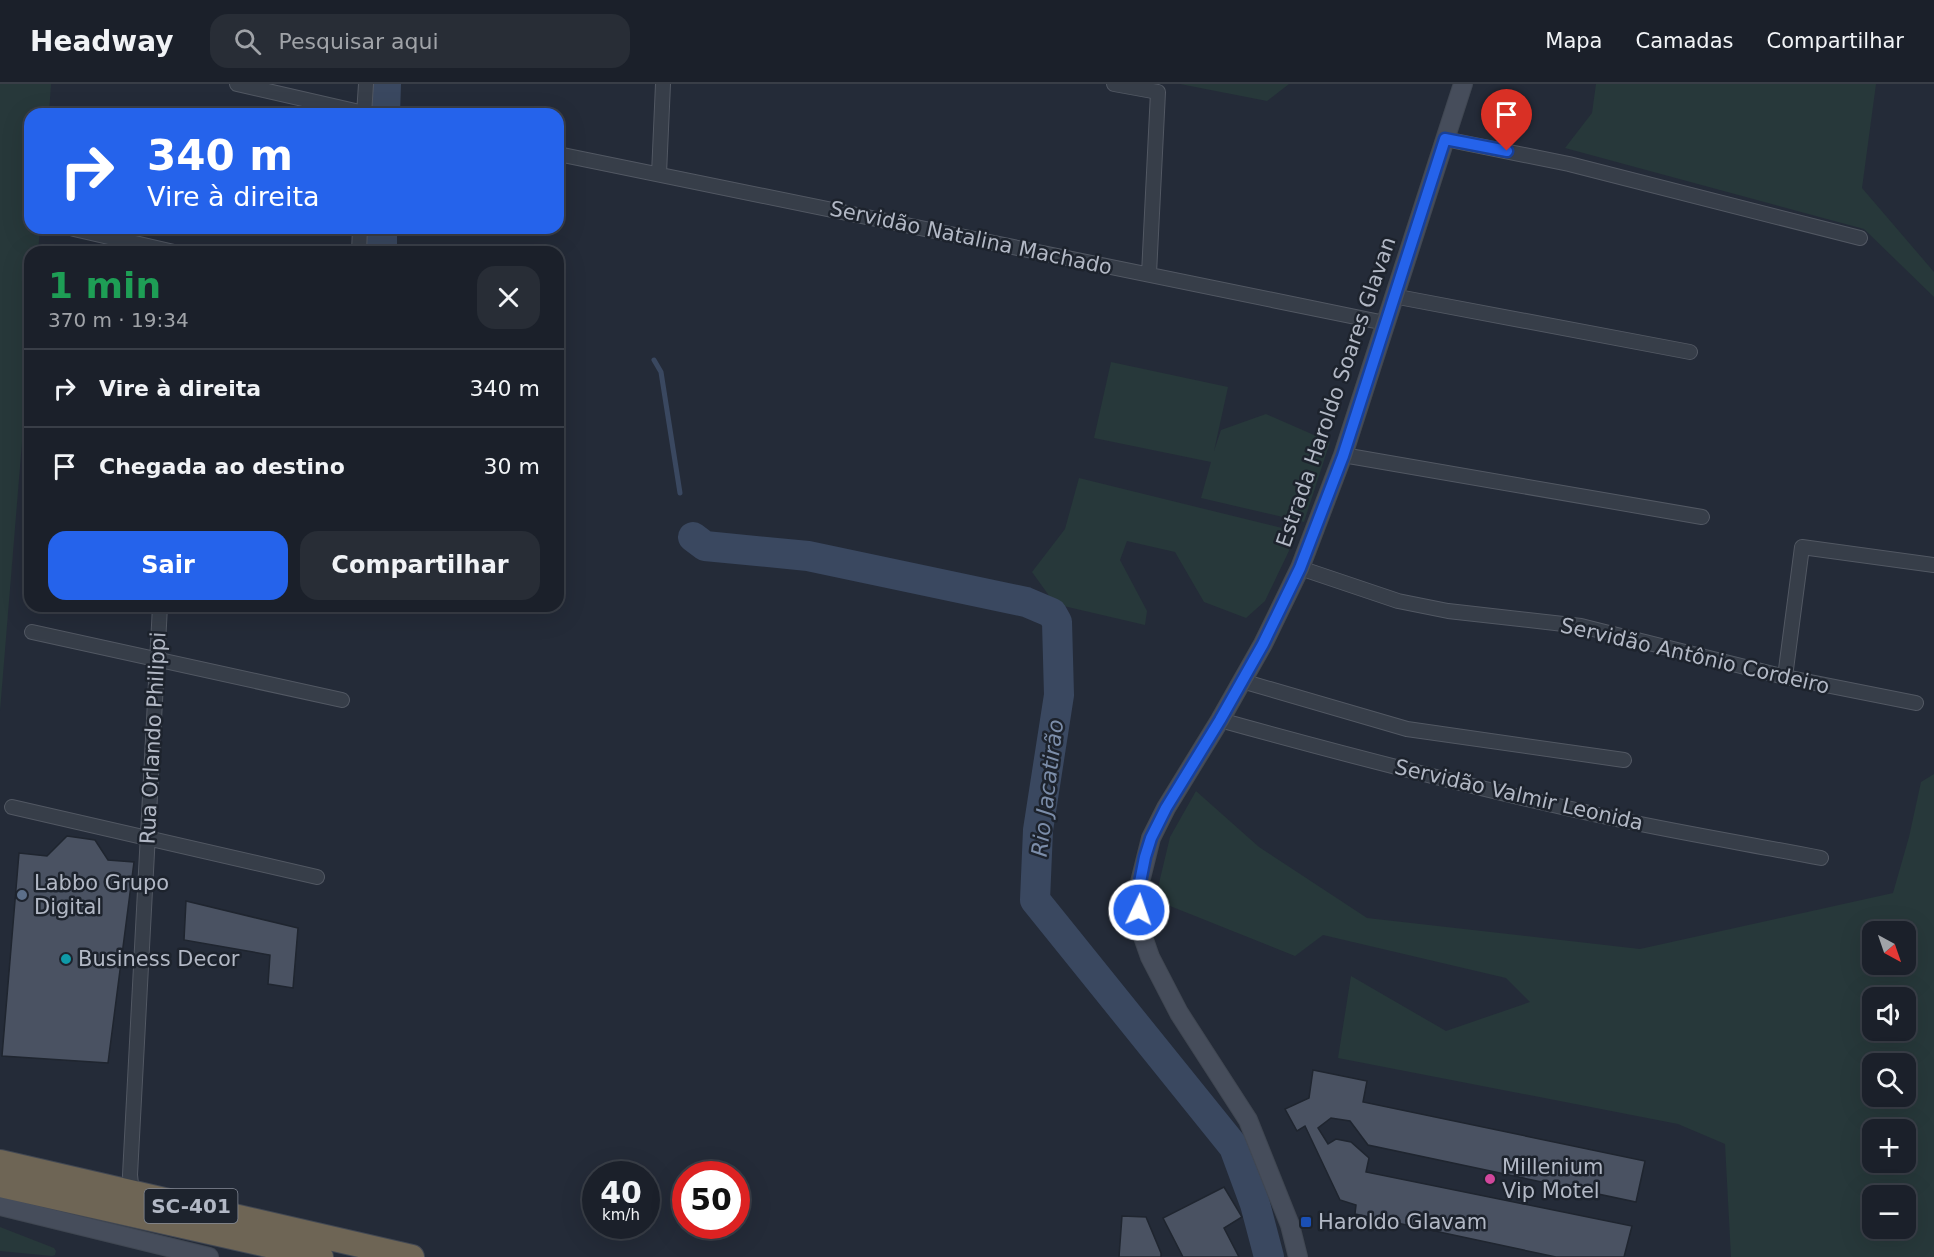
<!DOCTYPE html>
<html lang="pt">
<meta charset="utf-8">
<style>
:root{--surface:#1b202a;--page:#282d36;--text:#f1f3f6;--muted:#a0a3a8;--line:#393e47;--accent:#2563eb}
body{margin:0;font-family:"DejaVu Sans",sans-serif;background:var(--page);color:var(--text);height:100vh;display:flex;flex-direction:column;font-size:22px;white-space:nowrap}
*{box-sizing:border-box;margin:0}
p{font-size:20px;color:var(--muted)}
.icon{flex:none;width:33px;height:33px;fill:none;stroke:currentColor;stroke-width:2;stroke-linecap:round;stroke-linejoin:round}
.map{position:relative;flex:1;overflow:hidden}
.sheet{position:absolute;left:24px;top:162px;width:540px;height:366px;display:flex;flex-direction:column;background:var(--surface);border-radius:18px;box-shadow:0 6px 24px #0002,0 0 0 2px var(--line)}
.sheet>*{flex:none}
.top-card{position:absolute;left:24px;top:24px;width:540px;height:126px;border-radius:18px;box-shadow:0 6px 24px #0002,0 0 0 2px var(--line);background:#2563eb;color:#fff;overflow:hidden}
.needle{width:39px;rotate:140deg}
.buttons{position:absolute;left:1862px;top:837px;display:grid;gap:12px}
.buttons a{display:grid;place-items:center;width:54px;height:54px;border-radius:12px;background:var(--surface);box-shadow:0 6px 24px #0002,0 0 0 2px var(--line);font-size:30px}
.speed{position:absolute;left:582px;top:1077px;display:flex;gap:12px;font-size:30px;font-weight:700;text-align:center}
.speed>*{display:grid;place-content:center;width:78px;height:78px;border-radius:50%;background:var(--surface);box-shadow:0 6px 24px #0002,0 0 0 2px var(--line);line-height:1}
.speed small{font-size:15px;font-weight:400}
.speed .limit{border:9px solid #d22;background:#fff;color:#111}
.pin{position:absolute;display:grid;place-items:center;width:51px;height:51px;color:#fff;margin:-62px -26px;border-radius:50% 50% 50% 0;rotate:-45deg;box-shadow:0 0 6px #0007}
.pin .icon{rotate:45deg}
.me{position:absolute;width:66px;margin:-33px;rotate:3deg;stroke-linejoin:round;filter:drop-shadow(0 0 4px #0008)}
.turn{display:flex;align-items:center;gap:21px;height:126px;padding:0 24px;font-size:27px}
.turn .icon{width:78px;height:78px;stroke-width:2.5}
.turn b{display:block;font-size:42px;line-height:51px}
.round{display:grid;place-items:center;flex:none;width:63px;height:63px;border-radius:18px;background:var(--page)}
.overview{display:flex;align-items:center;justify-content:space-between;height:102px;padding:0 24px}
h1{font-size:36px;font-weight:800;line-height:45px;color:#1e9e55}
.primary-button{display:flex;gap:12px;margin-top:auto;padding:12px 24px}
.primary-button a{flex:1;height:69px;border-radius:18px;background:var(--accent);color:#fff;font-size:24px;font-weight:800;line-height:69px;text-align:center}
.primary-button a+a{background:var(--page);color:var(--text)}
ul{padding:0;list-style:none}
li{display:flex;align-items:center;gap:18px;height:78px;padding:0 24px;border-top:2px solid var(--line)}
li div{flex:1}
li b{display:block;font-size:22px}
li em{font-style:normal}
header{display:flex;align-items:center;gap:36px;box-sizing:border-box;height:84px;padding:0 30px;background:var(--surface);border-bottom:2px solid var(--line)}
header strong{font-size:28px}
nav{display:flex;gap:33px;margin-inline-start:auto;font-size:21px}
.search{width:420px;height:54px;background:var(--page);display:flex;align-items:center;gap:15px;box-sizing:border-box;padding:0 21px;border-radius:18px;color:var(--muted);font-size:22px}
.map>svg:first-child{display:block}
.green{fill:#27383a;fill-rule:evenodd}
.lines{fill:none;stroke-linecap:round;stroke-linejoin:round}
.stream{stroke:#3a4860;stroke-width:5}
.river{stroke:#3a4860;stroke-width:30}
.building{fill:#4a5262;stroke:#1f252f;stroke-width:1.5}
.street-casing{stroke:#525863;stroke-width:16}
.secondary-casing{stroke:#404752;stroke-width:20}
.highway-casing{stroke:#424853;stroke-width:26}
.street{stroke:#373e49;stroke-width:14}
.secondary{stroke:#464d5b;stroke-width:18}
.highway{stroke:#6e6555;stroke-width:24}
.route-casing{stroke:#184099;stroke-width:15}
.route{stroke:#2563eb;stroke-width:10}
.service-dot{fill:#5c6f8a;stroke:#1d232d;stroke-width:2}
.culture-dot{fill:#0f9aa8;stroke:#1d232d;stroke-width:2}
.hotel-dot{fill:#d1479c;stroke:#1d232d;stroke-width:2}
.transit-dot{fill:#1a4fb4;stroke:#1d232d;stroke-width:2}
.labels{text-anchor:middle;stroke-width:5;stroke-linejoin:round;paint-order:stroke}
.shield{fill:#1d232d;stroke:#858b97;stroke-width:1.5}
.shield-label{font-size:20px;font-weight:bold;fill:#b2b8c5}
.street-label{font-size:21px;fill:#b2b8c5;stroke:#1d232d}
.poi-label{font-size:21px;fill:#b2b8c5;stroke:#1d232d;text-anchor:start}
.water-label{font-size:22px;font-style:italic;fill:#7c8eaa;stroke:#1d232d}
</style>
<header>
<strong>Headway</strong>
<div class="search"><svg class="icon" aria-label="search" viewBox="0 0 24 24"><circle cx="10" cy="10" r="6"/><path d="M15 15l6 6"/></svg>Pesquisar aqui</div>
<nav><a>Mapa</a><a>Camadas</a><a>Compartilhar</a></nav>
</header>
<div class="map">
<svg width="1934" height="1173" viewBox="0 0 1934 1173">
<rect width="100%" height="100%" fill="#242b38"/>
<path class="green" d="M0 0H51L49 30H30V144H40L38 168H30V261L0 627Z
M1180 0H1289L1267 17Z
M1596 0H1876L1862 104 1934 188V213L1864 145 1565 64 1592 29Z
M1111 278 1228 303 1214 367 1221 346 1266 330 1330 358 1304 438 1201 414 1211 378 1094 354Z
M1079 394 1298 448 1265 517 1246 534 1204 518 1175 468 1127 457 1120 476 1147 527 1145 541 1055 520 1032 488 1065 445Z
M1934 690V1173H1731L1725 1060 1678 1040 1338 974 1351 892 1446 947 1530 918 1506 894 1323 851 1295 872 1155 816 1170 753 1196 707 1259 763 1367 834 1640 865 1893 809 1909 753 1921 698ZM1872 848H1905V880H1872ZM1872 914H1905V946H1872ZM1872 980H1905V1012H1872ZM1872 1046H1905V1078H1872ZM1872 1112H1905V1144H1872Z
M0 1143 54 1164 56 1167 55 1171 52 1172 0 1167Z"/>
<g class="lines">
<path class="stream" d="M654 276 661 288 680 409"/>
<path class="river" d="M385 30 386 0
M382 168V144
M693 453 705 462 808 472 1026 518 1052 529 1057 538 1059 611 1038 746 1035 816 1234 1063 1255 1120 1269 1173"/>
</g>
<path class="building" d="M67 752 95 756 108 776 134 778 108 979 2 972 19 769 47 772Z
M186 817 298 844 293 904 268 900 270 871 184 856Z
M1313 986 1367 997 1363 1018 1645 1077 1636 1118 1368 1061 1350 1037 1331 1034 1318 1044 1328 1060 1336 1055 1351 1058 1369 1074 1366 1088 1632 1142 1624 1173H1556L1355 1130 1356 1121 1340 1116 1305 1042 1297 1047 1285 1025 1309 1014Z
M1224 1103 1242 1133 1224 1144 1239 1173H1183L1163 1134Z
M1122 1132 1146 1133 1161 1169V1173H1119Z"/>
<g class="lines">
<defs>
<path id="street" d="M237 0 364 29
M1114 0 1158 8 1149 190
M364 30 366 0
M1445 55 1569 80 1860 154
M558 70 1385 239
M659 90 663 0
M74 145 174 168
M359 168 360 144
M1393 212 1690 268
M1343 371 1702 433
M1300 484 1398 517 1448 527 1581 542 1785 593 1916 619
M32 548 342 616
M1785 593 1802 463 1934 481
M1242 597 1407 645 1624 676
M1220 636C1353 673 1486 707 1621 736 1687 750 1754 761 1821 774
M12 723 317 793
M132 1109 130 1091 160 522"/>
<path id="secondary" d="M0 1122 209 1173
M1298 1173 1290 1141 1248 1036 1179 929 1150 873 1142 850 1139 826 1140 798 1151 754 1166 724 1220 636 1263 560 1300 484 1343 371 1463 0"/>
<path id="highway" d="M0 1078 412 1173
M0 1101 321 1173"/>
</defs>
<use href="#street" class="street-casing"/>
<use href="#secondary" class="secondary-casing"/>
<use href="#highway" class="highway-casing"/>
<use href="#street" class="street"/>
<use href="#secondary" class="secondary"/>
<use href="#highway" class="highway"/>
</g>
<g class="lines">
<defs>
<path id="route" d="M1139 826 1140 798 1145 773 1151 754 1166 724 1220 636 1263 560 1300 484 1343 372 1445 55 1507 67"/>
</defs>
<use href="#route" class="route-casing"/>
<use href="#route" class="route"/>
</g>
<circle class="service-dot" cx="22" cy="811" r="6"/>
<circle class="culture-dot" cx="66" cy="875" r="6"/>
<circle class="hotel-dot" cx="1490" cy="1095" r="6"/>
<rect class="transit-dot" x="1300" y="1132" width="12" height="12" rx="3"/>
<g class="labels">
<rect class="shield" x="144.5" y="1105" width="93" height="34" rx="4.5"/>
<g class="shield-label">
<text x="191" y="1129">SC-401</text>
</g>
<g class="street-label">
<text transform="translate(971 154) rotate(12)" y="7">Servidão Natalina Machado</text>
<text transform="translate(1336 308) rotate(-71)" y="7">Estrada Haroldo Soares Glavan</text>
<text transform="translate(1695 572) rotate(13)" y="7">Servidão Antônio Cordeiro</text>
<text transform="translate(153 654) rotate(-87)" y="7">Rua Orlando Philippi</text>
<text transform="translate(1519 711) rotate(13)" y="7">Servidão Valmir Leonida</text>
</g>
<g class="poi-label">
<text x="34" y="806">Labbo Grupo<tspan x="34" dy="24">Digital</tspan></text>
<text x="78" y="882">Business Decor</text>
<text x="1502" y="1090">Millenium<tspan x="1502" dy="24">Vip Motel</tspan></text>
<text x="1318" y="1145">Haroldo Glavam</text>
</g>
<g class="water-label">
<text transform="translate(1047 704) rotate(-83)" y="8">Rio Jacatirão</text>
</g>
</g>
</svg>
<div class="buttons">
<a><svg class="needle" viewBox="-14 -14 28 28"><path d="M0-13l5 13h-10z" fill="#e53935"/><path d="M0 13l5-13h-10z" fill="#a0a3a8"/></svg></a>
<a><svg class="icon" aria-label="sound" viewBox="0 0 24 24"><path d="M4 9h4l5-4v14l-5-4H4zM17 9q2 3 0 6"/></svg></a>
<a><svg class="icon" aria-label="search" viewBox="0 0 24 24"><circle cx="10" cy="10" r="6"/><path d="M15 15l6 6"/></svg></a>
<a>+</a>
<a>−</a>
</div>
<div class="speed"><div>40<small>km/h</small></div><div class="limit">50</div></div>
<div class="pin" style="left:1507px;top:67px;background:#d93025"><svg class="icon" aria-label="arrive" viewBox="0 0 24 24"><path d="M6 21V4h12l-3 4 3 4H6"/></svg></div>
<svg class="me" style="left:1139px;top:826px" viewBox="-20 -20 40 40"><circle r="17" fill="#2563eb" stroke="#fff" stroke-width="3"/><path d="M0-11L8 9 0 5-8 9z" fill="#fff"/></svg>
<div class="top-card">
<div class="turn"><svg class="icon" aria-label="right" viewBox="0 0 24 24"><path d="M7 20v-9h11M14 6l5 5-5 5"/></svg><div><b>340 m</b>Vire à direita</div></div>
</div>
<section class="sheet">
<div class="overview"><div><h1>1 min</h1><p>370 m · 19:34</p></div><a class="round"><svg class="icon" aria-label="close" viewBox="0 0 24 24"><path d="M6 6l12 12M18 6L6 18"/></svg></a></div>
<ul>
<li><svg class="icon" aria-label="right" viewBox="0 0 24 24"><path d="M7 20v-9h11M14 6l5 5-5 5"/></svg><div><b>Vire à direita</b></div><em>340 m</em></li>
<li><svg class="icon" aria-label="arrive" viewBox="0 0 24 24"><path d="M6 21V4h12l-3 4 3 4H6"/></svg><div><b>Chegada ao destino</b></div><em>30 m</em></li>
</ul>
<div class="primary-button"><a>Sair</a><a>Compartilhar</a></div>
</section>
</div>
